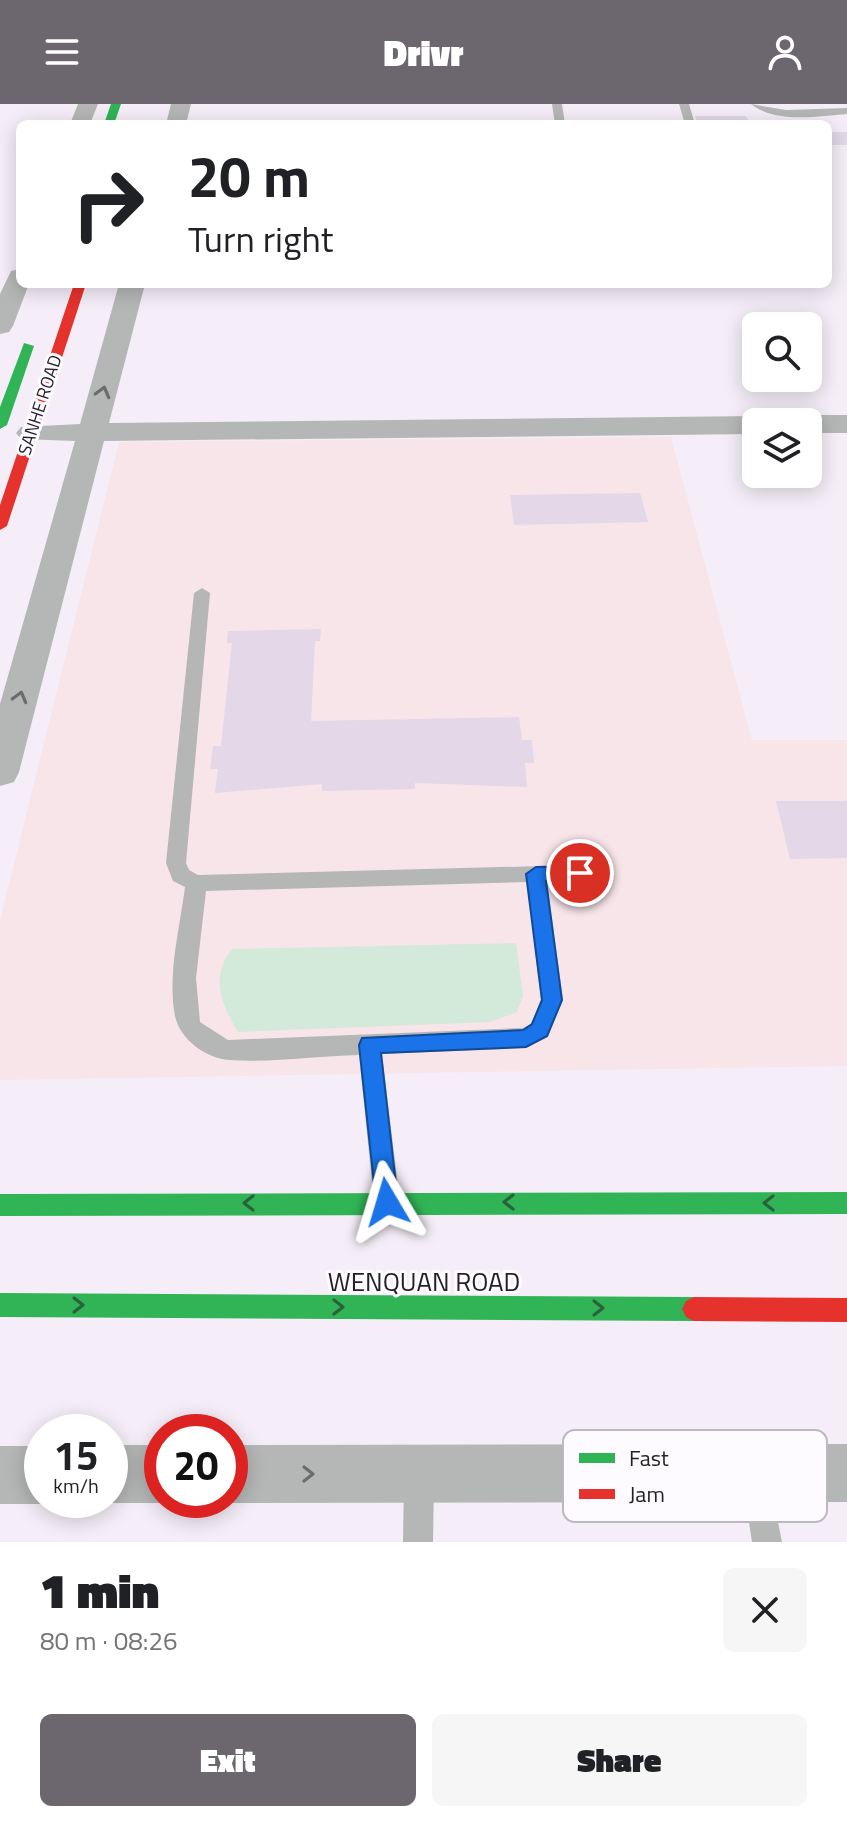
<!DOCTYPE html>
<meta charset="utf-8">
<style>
:root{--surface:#fff;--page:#f6f6f6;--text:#202124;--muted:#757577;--accent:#6c676f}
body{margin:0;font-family:"Titillium Web",sans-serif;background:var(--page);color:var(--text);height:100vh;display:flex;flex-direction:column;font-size:30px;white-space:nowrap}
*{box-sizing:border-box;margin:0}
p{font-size:26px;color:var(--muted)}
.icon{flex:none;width:44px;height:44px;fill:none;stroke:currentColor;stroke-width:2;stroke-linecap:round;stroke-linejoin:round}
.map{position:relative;height:1438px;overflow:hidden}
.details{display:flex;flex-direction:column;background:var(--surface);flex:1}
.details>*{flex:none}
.guide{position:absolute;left:16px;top:16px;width:816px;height:168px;border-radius:12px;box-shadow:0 4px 20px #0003;background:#fff;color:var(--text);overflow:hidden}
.fabs{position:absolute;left:742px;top:208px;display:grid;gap:16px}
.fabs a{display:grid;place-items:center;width:80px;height:80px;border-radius:12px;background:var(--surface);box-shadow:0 4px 20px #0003;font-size:40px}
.speed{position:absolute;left:24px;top:1310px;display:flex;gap:16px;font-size:40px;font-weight:700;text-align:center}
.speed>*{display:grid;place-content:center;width:104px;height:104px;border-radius:50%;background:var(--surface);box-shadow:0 4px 20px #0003;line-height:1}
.speed small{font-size:20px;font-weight:400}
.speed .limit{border:12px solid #d22;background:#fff;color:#111}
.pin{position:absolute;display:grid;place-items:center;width:68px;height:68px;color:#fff;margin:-34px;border:4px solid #fff;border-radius:50%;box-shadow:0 2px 8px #0007}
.me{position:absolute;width:88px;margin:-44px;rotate:353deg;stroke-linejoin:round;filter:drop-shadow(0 0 6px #0008)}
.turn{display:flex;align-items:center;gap:28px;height:168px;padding:0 40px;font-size:36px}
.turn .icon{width:104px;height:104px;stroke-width:2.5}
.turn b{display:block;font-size:56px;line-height:68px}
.round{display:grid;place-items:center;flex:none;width:84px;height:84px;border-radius:12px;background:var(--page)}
.summary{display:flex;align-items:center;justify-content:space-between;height:136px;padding:0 40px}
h1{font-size:48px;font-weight:800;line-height:60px}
.button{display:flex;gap:16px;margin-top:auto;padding:16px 40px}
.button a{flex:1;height:92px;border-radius:12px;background:var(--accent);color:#fff;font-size:32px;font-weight:800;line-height:92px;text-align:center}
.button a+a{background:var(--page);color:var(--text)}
header{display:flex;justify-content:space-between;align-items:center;height:104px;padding:0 40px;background:var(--accent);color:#fff;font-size:36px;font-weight:800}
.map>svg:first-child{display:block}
.commercial{fill:#f7e5e9}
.green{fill:#d3e9da}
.building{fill:#e3d7e8}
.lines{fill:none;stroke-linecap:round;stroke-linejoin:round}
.lane{fill:#b5b7b7;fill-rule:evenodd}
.street{fill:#b5b7b7;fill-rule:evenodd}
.fast{fill:#30b455;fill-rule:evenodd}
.jam{fill:#e5322d;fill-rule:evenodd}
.oneway{stroke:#6c6b6e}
.oneway2{stroke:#29623b}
.route{fill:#1a73e8;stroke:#114b97;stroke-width:2}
.labels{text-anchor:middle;stroke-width:6;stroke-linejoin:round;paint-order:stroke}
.far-street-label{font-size:18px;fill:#231f25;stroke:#fdfbff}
.near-street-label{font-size:26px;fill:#231f25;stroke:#fdfbff}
.key{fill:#fdfbff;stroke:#bcb9be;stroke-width:2}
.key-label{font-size:22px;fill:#231f25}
</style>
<header><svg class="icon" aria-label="menu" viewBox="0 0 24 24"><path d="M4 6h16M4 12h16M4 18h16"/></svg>Drivr<svg class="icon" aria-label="person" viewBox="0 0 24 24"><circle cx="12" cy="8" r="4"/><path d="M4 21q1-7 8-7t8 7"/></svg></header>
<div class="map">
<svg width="847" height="1438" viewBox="0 0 847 1438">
<rect width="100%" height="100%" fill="#f5eef8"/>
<path class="commercial" d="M671 333 752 636H847V962L0 976V816L119 338Z"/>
<path class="green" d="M516 839 523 892 517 908 490 918 238 928C221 900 210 873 232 845Z"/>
<path class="building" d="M695 12H746L750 20H698Z
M828 28H847V41H828Z
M640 389 648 418 514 421 510 391Z
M321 525 320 537H315L311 617 519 613 522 636H532L534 659H525L527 683 415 679V685L322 687V680L215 689 218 665H210L213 642H221L232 539H227L228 527Z
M776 697H847V754L790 755Z"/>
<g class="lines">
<path class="lane" d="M552 0H562L565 20H555Z
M679 0H689L695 20H685Z
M751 0 786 6 847 4V10C818 12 775 20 751 0Z
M202 484 210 489 186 759 189 766 198 771 580 761 587 763 590 769 587 775 547 778 563 896 548 933 526 944 382 950 400 1098 396 1106 387 1110 378 1106 374 1098 359 951C317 952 271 959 229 956 205 954 180 935 175 912 167 871 180 823 185 783L173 777 166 759 194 489ZM527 778 541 896 531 920 523 924 228 936 200 918 196 874 206 787Z
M757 1358 767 1363 782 1438H752L742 1373 747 1363Z
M419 1359 429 1364 434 1374 433 1438H403L404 1374 409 1364Z"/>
<path class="street" d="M78 0H98L90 20H70Z
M171 0H191L186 20H166Z
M20 165V180H29L13 222 9 228 0 230V190L11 167Z
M119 180H145L109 319 756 312 768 318H756V330L104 337 19 668 14 678 0 682V600L75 337 21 335 16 329 21 323 80 320Z
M808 311H847V329H808V318H795Z
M847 1340V1398L230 1399 223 1396H230V1341Z
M110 1341H162V1396H169L162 1399H110L103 1396H110Z
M0 1342H42V1396H52L42 1400H0Z"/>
<path class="fast" d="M111 0H121L114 20H104Z
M24 239 34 242 7 321 0 325V303Z
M847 1088V1110L0 1112V1090Z
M0 1189 694 1193 702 1197 706 1205 702 1213 694 1217 0 1213Z"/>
<path class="jam" d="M74 180H86L7 422 0 426V401Z
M694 1193 847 1194V1218L694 1217 686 1213 682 1205 686 1197Z"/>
</g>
<defs><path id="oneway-chevron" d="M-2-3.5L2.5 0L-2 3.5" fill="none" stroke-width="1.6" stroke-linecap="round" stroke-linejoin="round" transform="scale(2)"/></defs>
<g class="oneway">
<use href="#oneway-chevron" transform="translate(103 288) rotate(-75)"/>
<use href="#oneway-chevron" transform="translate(20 593) rotate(-75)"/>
<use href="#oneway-chevron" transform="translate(308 1370)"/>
</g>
<g class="oneway2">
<use href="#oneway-chevron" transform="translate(509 1098) rotate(-180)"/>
<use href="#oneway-chevron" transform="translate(249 1099) rotate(180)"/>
<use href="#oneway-chevron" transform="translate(769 1099) rotate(-180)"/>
<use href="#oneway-chevron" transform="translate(78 1201)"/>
<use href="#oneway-chevron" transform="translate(338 1203)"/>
<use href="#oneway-chevron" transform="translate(598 1204)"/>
</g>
<path class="route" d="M580 762 587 764 589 769 587 774 546 777 562 896 547 932 526 943 381 949 398 1098 395 1106 387 1109 379 1106 376 1098 359 941 362 934 523 926 532 920 542 896 526 770 536 763Z"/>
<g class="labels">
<g class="far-street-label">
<text transform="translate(40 301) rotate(-72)" y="6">SANHE ROAD</text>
</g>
<g class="near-street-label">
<text x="424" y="1187">WENQUAN ROAD</text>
</g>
</g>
<rect x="563" y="1326" width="264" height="92" rx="12" class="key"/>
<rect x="579" y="1349" width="36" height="10" fill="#30b455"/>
<rect x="579" y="1385" width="36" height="10" fill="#e5322d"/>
<g class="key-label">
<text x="629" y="1362">Fast</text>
<text x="629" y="1398">Jam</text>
</g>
</svg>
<div class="fabs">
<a><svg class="icon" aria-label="search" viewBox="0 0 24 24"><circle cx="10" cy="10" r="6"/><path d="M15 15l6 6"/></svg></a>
<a><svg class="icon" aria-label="layers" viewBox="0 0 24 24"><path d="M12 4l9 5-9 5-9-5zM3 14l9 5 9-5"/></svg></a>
</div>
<div class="speed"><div>15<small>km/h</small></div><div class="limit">20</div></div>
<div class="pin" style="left:580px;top:769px;background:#d93025"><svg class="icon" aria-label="arrive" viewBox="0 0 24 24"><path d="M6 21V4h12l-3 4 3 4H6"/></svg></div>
<svg class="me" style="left:387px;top:1098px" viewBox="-20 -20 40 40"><path d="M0-17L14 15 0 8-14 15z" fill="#1a73e8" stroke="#fff" stroke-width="4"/></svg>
<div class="guide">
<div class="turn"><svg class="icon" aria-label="right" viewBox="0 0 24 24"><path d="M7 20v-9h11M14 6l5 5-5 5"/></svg><div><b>20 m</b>Turn right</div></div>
</div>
</div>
<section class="details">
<div class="summary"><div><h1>1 min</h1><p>80 m · 08:26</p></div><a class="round"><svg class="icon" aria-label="close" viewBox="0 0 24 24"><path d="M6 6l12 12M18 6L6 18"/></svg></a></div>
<div class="button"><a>Exit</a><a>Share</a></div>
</section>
